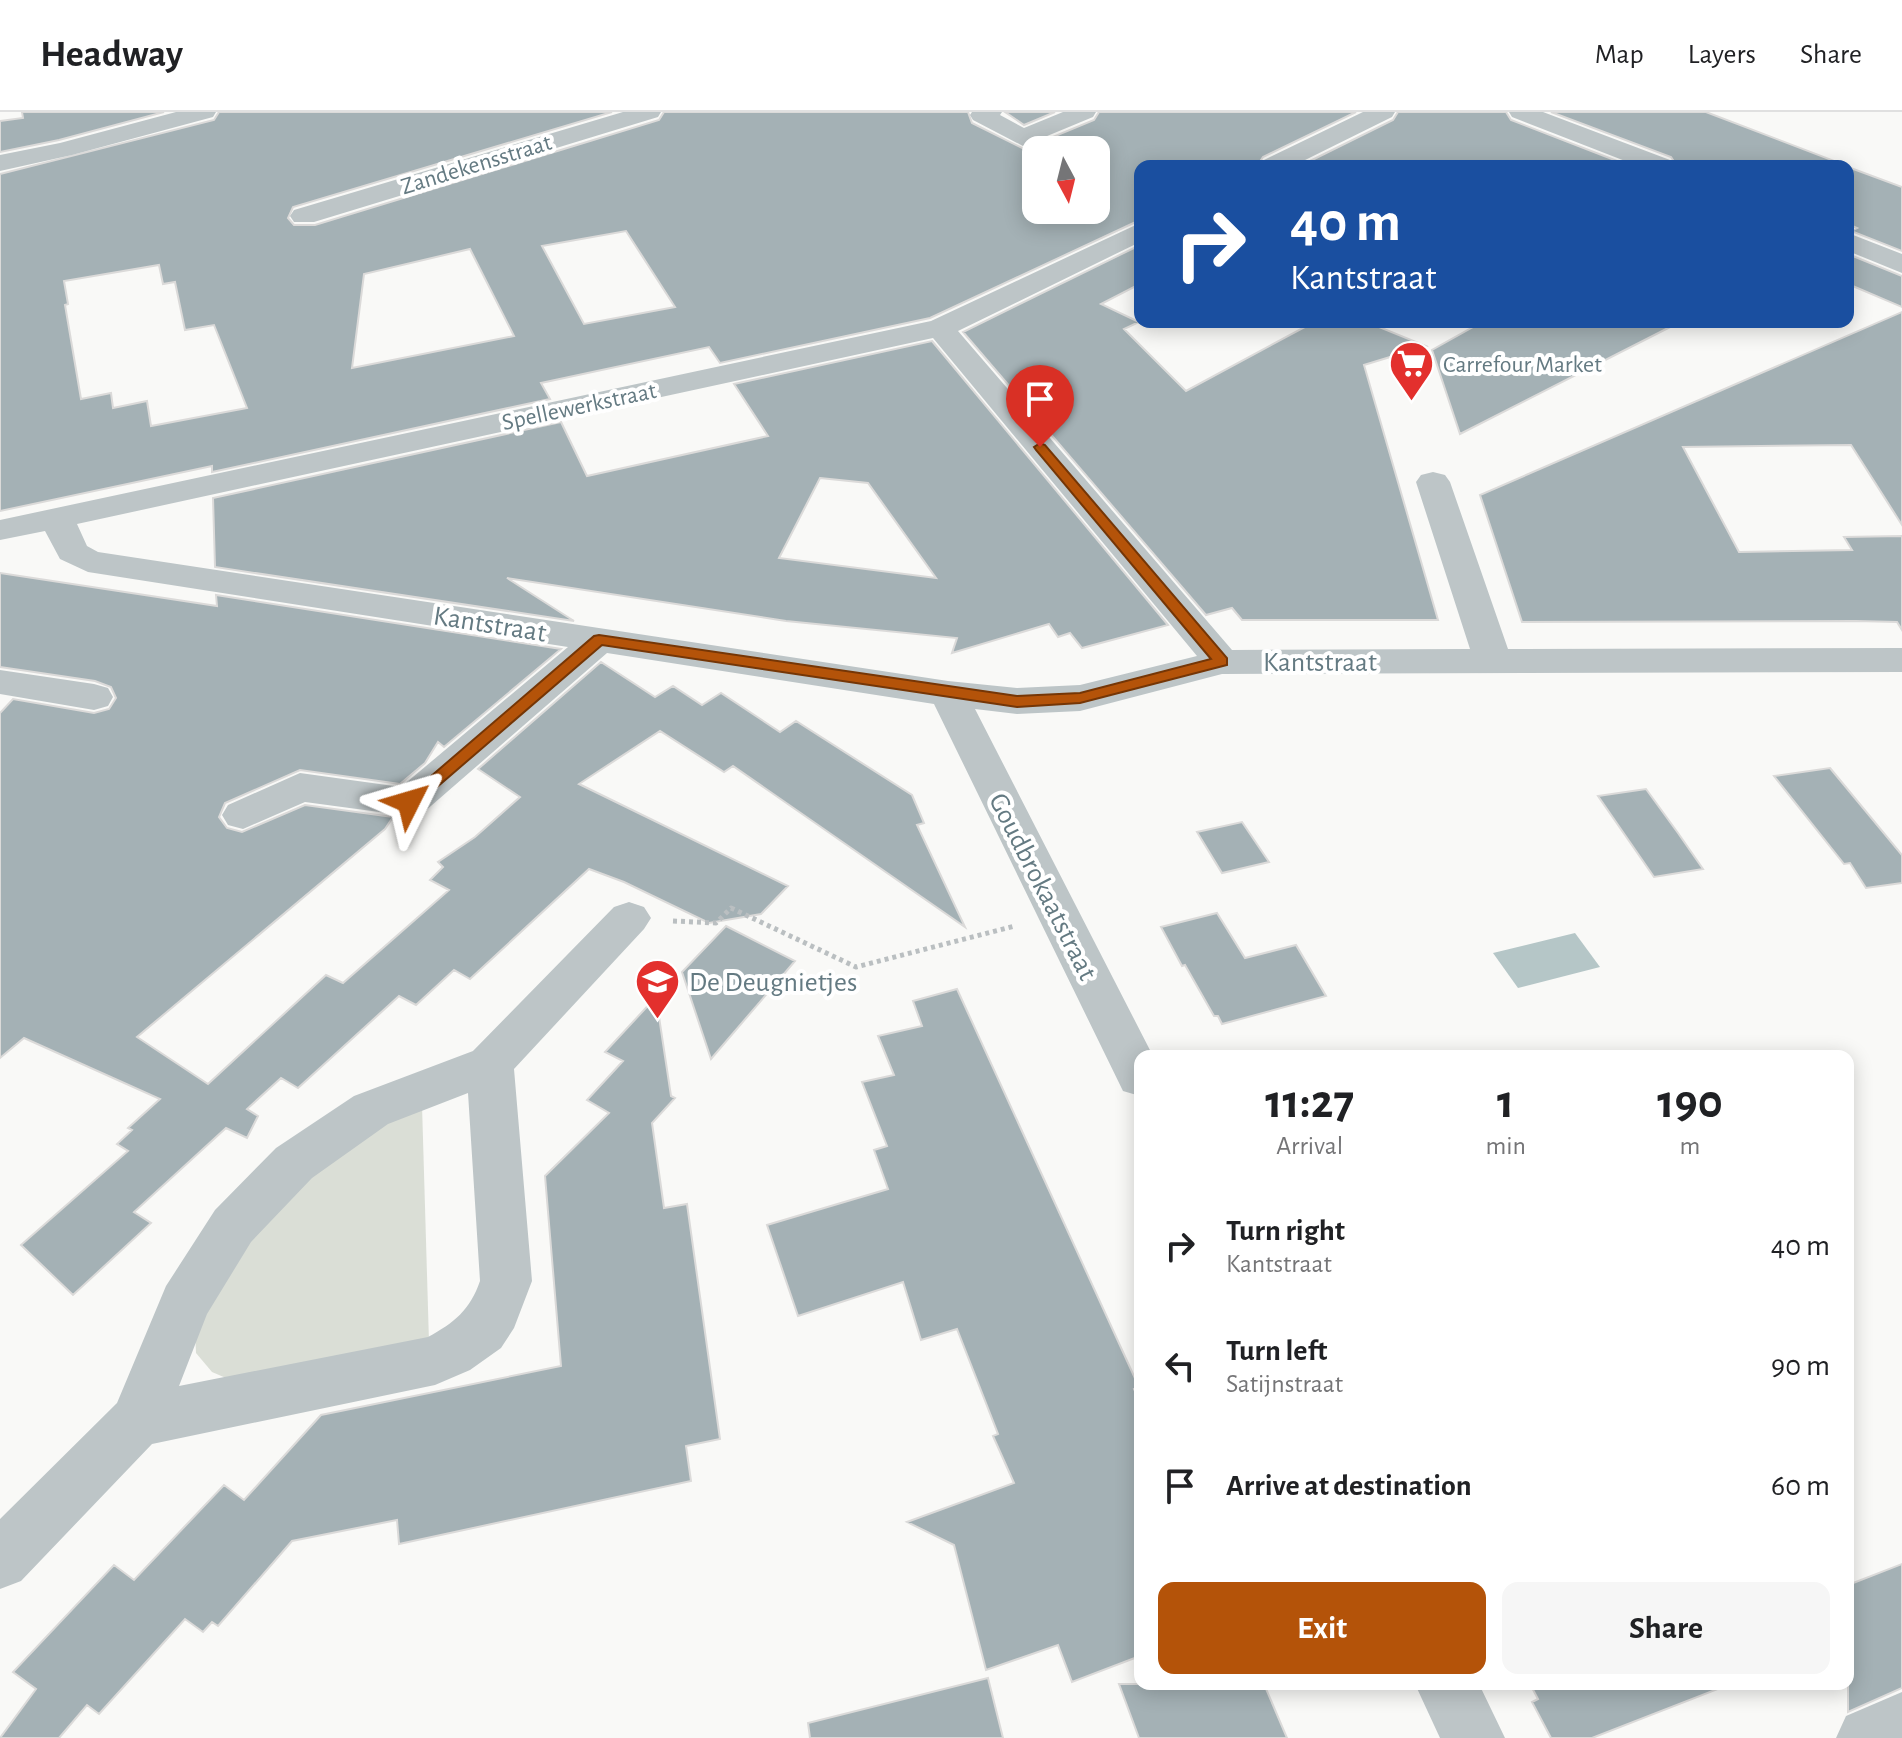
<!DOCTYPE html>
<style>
:root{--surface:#fff;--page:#f6f6f6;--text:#202124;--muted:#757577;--line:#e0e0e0;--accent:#b45309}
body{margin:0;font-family:"Alegreya Sans",sans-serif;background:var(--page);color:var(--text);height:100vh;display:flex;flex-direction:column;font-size:30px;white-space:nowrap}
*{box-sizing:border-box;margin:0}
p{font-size:26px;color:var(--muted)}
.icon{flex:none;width:44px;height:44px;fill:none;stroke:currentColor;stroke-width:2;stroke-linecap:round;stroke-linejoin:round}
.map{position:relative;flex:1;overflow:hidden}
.drawer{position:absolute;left:1134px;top:938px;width:720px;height:640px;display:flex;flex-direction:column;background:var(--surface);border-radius:16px;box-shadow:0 4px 20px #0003}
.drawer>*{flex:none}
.guide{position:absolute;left:1134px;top:48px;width:720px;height:168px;border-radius:16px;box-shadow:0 4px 20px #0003;background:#1a4fa0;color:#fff;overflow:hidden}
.needle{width:52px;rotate:173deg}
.fabs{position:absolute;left:1022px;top:24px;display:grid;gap:16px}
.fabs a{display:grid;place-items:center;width:88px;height:88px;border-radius:16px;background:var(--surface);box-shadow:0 4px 20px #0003;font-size:40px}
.pin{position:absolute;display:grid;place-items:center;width:68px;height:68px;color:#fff;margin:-82px -34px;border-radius:50% 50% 50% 0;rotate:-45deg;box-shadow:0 0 8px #0007}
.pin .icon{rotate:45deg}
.me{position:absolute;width:88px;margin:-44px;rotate:50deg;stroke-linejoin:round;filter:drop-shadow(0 0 6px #0008)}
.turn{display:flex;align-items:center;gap:28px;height:168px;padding:0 24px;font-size:36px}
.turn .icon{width:104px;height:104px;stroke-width:2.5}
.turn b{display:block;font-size:56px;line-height:68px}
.eta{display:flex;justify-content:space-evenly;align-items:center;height:136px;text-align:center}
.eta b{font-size:48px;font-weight:600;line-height:56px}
.action{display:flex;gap:16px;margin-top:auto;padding:16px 24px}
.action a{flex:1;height:92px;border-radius:16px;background:var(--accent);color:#fff;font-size:32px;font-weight:600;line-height:92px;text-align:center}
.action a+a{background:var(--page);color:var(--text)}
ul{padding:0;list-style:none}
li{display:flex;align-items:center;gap:24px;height:120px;padding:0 24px}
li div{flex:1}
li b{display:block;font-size:30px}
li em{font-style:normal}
header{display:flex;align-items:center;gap:48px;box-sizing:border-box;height:112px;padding:0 40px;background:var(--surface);border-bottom:2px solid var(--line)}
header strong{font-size:38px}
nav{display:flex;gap:44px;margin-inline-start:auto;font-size:28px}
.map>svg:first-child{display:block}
.green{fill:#daded6}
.water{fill:#b5c6c7}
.building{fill:#a4b1b5;stroke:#dbdad9;stroke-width:2;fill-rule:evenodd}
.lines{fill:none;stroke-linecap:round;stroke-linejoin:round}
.path{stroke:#babfc1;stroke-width:5;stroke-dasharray:4 4;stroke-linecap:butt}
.minor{fill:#bdc5c7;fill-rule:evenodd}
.route{fill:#b45309;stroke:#753606;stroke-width:2}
.labels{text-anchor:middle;stroke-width:8;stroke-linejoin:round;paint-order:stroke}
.far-street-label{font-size:24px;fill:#647a82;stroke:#fff}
.far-poi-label{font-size:24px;fill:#647a82;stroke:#fff;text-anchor:start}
.street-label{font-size:28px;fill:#647a82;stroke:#fff}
.poi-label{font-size:28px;fill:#647a82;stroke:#fff;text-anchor:start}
</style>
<header>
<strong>Headway</strong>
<nav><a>Map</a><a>Layers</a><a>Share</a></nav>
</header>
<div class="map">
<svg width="1902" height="1626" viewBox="0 0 1902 1626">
<rect width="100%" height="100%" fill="#f9f9f7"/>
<path class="green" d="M422 993 429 1230 233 1269 212 1260 196 1241 195 1217 250 1122 306 1064 370 1017Z"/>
<path class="water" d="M1575 821 1600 855 1518 876 1493 841Z"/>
<path class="building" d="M22 0H164L59 28 0 40V9L23 6Z
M219 0H612L293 95 288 106 294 113H315L659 8 664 0H968L972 11 1024 37 1094 8 1099 0H1356L1263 45 1257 54H1140V108L930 206 720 251 709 235 541 271 550 287 212 360V354L0 399V62L214 8ZM1036 38H1096V98H1036ZM626 119 675 195 584 212 542 134ZM470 137 514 224 352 256 364 162ZM159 153 163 172 175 170 185 218 214 213 247 296 151 314 147 289 113 296 111 281 81 287 65 193 68 192 64 169Z
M1005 0H1055L1024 13Z
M1398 0H1506L1511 8 1630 54H1300L1393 8Z
M1551 0H1706L1837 50 1836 54H1677L1671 45Z
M1848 55 1902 75V139L1851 119 1857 116 1848 112Z
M1140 133V172L1101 192 1139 210 1124 217 1186 279 1314 210H1367L1426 234 1364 253 1438 508H1242L1232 496 1206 503 963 220Z
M1848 142 1902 164V195L1848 172Z
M1902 200V413L1851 333 1683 335 1739 440 1852 438 1844 425 1902 424V518L1897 510 1856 509 1522 510 1480 383Z
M1482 210H1680L1460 322 1432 238Z
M932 229 1168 513 1082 536 1070 521 1058 525 1049 512 952 541 957 526 786 509 507 466 574 509 215 455 213 386 561 310 587 364 768 324 734 272ZM820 366 868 371 936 466 779 446Z
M0 461 217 494 216 483 561 537 444 635 438 630 425 651 400 672 300 658 225 691 219 705 227 716 242 720 305 693 393 705 385 717 137 925 208 972 326 863 343 871 449 778 430 768 443 755 438 750 475 725 520 685 478 657 601 550 655 585 673 574 702 593 721 581 780 620 796 609 912 683 924 711 917 713 965 815 733 654 724 660 660 619 579 672 788 774 761 802 709 811 624 770 589 757 470 867 454 858 416 893 399 884 298 976 281 966 247 997 258 1004 247 1026 226 1016 134 1100 151 1111 73 1183 21 1133 128 1039 117 1032 132 1018 128 1016 160 987 24 926 0 946V601L13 587 94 601 109 597 116 586 111 575 95 569 0 555Z
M1830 656 1902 743V771L1866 776 1850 751 1844 752 1774 664Z
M1646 677 1678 721 1703 757 1654 765 1598 684Z
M1242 710 1269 750 1222 761 1197 720Z
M1217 801 1245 846 1296 833 1326 884 1222 912 1218 904H1214L1185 853 1182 854 1161 815Z
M726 814 795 849 711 947 682 860Z
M957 877 1139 1275 1134 1277 1140 1290V1544L1072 1570 1058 1533 986 1558 954 1433 907 1410 1014 1371 993 1324 998 1322 957 1217 921 1228 903 1170 798 1204 767 1113 888 1077 874 1038 887 1034 862 970 894 963 878 924 922 914 913 889Z
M656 885 671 984 675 986 652 1011 664 1096 687 1092 720 1327 686 1334 691 1369 399 1432 397 1408 292 1429 218 1514 212 1510 203 1520 185 1507 99 1602 87 1593 59 1626H0L36 1577 13 1560 114 1453 134 1468 224 1373 244 1388 321 1303 561 1254 545 1064 609 1001 587 988 623 949 605 940Z
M1902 1452V1576L1848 1600V1473Z
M988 1566 1003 1626H810L808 1611Z
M1119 1572H1264L1287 1626H1139Z
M1530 1572H1722L1723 1575 1592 1626H1551L1532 1590 1538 1587Z"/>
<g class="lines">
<path class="path" d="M673 809 716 811 731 796 856 855 1015 814"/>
<path class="minor" d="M176 0H216L213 5 72 43 0 59V43L60 31Z
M623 0H661L658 5 314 110H294L290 104 294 98Z
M972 0H1002L1000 3 1024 16 1063 0H1096L1093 5 1023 34 973 8 970 3Z
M1363 0H1395L1392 5 1293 54H1260L1264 48Z
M1509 0H1543L1670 48 1674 54H1638L1512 5Z
M1140 111V130L958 219 1232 538 1470 537 1416 370 1421 363 1433 360 1445 363 1450 370 1508 537 1902 536V560L1222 562 1080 599 1017 602 975 597 1153 944H1140V984L1123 979 934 592 607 541 424 700 409 704 305 690 243 717 228 713 222 703 228 693 300 661 401 675 568 535 88 460 60 447 45 419 0 428V408L931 209ZM933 226 1197 544 1080 573 1017 576 948 569 98 440 87 434 77 412Z
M1848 121 1902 142V161L1848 139Z
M0 558 94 572 108 576 113 585 108 594 94 598 0 582Z
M629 790 644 795 651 806 644 817 514 957 532 1169 514 1216 501 1236 470 1258 435 1273 152 1332 21 1469 0 1477V1407L117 1291 166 1174 215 1098 276 1036 354 984 473 939 614 795ZM468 981 480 1169C470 1198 454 1211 428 1225L179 1274 207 1202 251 1130 312 1066 388 1012Z
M1415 1572H1479L1505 1626H1440Z
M1902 1580V1626H1836L1846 1604Z"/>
</g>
<path class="route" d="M1040 331 1045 333 1227 546V553L1080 591 1017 595 602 533 415 694H403L401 690 594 524 599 523 1017 584 1080 581 1211 547 1036 338 1034 335Z"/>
<defs>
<symbol id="supermarket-pin" viewBox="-11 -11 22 30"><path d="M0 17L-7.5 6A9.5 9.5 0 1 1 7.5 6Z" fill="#e3302d" stroke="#fff"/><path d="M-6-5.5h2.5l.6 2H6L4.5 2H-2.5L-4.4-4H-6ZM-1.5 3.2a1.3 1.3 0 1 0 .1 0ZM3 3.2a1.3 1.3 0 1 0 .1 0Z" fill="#fff"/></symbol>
<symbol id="school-pin" viewBox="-11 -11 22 30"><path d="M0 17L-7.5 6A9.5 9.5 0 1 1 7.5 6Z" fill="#e3302d" stroke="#fff"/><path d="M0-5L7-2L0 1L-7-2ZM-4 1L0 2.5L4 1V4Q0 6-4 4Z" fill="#fff"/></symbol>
</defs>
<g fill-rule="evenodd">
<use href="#supermarket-pin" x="1386" y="226" width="51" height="69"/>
<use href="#school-pin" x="632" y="844" width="51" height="69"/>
</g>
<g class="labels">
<g class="far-street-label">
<text transform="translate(476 52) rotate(-17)" y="8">Zandekensstraat</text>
<text transform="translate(579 294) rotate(-12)" y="8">Spellewerkstraat</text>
</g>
<g class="far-poi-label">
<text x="1443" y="260">Carrefour Market</text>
</g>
<g class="street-label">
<text transform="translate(490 511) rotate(9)" y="10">Kantstraat</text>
<text x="1320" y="559">Kantstraat</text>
<text transform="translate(1044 774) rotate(63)" y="10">Goudbrokaatstraat</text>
</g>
<g class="poi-label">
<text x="689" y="879">De Deugnietjes</text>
</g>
</g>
</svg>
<div class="fabs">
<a><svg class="needle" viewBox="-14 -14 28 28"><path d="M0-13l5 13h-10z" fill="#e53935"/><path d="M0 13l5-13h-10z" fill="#757577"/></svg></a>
</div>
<div class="pin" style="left:1040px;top:335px;background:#d93025"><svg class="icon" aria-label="arrive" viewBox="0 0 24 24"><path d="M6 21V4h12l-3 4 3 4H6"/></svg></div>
<svg class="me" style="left:409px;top:690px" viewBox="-20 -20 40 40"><path d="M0-17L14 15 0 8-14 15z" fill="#b45309" stroke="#fff" stroke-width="4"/></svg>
<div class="guide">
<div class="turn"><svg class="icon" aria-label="right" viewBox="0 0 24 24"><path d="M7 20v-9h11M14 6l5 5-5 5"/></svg><div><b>40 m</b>Kantstraat</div></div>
</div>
<section class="drawer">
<div class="eta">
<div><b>11:27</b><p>Arrival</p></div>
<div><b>1</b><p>min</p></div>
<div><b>190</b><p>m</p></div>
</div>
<ul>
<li><svg class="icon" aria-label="right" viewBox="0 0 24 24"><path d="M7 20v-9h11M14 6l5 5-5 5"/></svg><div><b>Turn right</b><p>Kantstraat</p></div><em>40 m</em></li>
<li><svg class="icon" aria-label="left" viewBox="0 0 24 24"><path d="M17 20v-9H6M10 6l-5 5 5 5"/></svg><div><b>Turn left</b><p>Satijnstraat</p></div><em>90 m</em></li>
<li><svg class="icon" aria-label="arrive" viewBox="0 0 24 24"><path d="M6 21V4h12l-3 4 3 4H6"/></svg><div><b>Arrive at destination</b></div><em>60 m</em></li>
</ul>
<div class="action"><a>Exit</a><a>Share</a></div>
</section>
</div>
